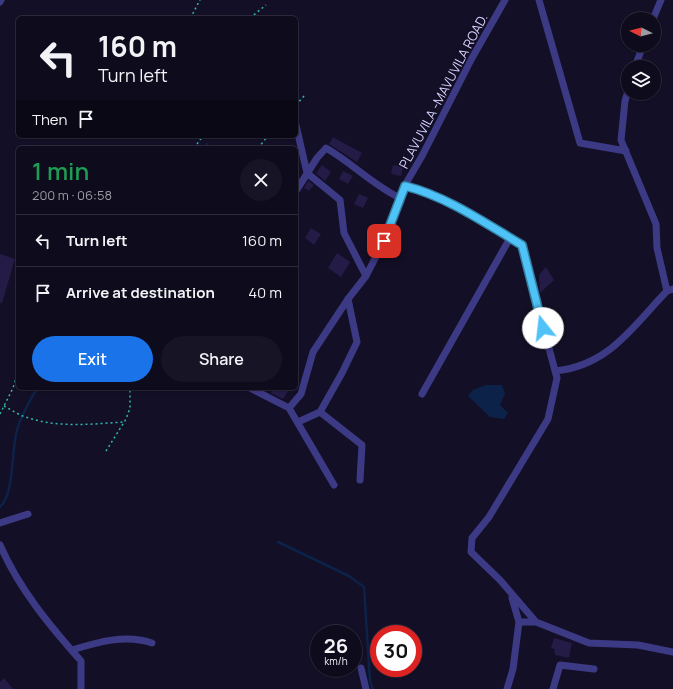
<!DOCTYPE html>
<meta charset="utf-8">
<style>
:root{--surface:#0e0b1c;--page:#171425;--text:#f1f3f6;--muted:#9b9ba3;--line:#2e2b3b;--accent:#1a73e8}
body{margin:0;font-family:Manrope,sans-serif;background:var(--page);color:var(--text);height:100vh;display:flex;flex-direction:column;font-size:15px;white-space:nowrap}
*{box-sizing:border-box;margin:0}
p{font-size:13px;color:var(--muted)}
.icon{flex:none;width:22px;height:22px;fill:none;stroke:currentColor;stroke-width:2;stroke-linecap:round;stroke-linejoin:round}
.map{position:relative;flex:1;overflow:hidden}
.side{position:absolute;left:16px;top:146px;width:282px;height:244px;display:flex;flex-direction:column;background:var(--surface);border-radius:6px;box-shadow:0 1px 3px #0004,0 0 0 1px var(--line)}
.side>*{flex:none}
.hud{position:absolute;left:16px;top:16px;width:282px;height:122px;border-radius:6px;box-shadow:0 1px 3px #0004,0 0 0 1px var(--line);background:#0e0b1c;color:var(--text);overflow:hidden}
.needle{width:26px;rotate:276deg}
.controls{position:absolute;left:621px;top:12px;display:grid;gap:8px}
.controls a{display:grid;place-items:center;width:40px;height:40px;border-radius:50%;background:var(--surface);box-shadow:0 1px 3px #0004,0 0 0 1px var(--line);font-size:20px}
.speed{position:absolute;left:310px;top:625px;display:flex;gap:8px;font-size:20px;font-weight:700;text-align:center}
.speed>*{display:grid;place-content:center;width:52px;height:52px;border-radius:50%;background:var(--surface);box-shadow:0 1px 3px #0004,0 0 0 1px var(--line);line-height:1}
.speed small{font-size:10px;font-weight:400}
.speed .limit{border:6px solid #d22;background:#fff;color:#111}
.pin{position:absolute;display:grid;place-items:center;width:34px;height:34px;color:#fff;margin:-17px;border-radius:8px;box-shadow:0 2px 6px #0006}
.me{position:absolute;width:44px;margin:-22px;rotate:344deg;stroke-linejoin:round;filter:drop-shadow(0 0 3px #0008)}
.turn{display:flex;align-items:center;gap:14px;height:84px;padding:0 16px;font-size:18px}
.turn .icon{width:52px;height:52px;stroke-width:2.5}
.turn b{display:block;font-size:28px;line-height:34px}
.then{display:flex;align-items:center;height:38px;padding:0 16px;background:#0003;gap:8px;font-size:15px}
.round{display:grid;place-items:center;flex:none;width:42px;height:42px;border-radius:21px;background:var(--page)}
.headline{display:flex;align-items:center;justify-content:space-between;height:68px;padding:0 16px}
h1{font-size:24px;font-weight:600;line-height:30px;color:#1e9e55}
.cta{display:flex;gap:8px;margin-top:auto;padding:8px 16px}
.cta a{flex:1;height:46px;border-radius:24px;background:var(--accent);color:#fff;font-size:16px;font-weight:600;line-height:46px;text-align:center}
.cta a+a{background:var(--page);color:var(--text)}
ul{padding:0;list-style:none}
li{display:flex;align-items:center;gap:12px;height:52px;padding:0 16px;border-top:1px solid var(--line)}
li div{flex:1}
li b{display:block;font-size:15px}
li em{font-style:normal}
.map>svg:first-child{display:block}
.water{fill:#0c2248}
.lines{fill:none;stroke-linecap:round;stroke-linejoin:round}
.stream{stroke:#0c2248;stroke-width:2.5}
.building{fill:#241b47}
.path{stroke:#2fb8b0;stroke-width:1.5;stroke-dasharray:2 3;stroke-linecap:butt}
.street{stroke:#3d3a85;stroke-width:7}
.route-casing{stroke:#337fa1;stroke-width:10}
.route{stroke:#4fc3f7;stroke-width:7}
.labels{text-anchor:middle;stroke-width:3;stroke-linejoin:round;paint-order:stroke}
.street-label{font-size:13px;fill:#d9d4ff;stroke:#130f26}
</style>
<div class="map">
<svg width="673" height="689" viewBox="0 0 673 689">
<rect width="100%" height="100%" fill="#130f26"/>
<path class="water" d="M486 385H502L505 394 500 405 508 413 504 419 490 417 468 396 473 390Z"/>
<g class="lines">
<path class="stream" d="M205 148 207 144
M0 507C15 493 11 450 17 430 21 415 30 401 37 388
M278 542 349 576 364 587 370 681 373 689"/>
</g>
<path class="building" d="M333 137 362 153 357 162 329 144Z
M322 165 331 172 325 181 316 173Z
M393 165 403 167 401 176 391 174Z
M343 171 353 176 348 184 339 179Z
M308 181 314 185 309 191 304 188Z
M359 194 368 198 363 208 354 204Z
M311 228 321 234 314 245 305 238Z
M337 253 350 262 341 277 328 268Z
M0 254 15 259 2 303H0Z
M546 267 554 280 540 293 539 275Z
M274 388H290L283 399 271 393Z
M554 638 572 643 569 658 555 655 554 649 551 648Z
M4 678 13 689H0V682Z"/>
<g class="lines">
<path class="path" d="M194 18 192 15 200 0
M250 18 266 5
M296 105 305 95
M194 148 203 136
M258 148 268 136
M4 406C12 410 20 416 29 418 59 428 92 424 124 422
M0 414 13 388 18 372
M106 451 126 419 130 408V388"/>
<path class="street" d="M539 0 580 143 626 151
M0 2 1 0
M653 19 661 0
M635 67 643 45
M628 91 625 101 621 140 656 224 657 248 667 291
M296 125 307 173 340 200 344 233 366 276
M405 185C446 197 485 223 521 245L557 378 548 419 489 517 472 538 471 552 500 580 536 622 589 643 638 645 673 652
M296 191 317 158 326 148C352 163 373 185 400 198
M555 371C609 366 633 326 667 291L673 289
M250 388 289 408 301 394 313 352 348 299 366 276 384 241 405 185 422 156 472 58 505 0
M422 394 510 238
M289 408 334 485
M320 412 362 445 360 480
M298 422 320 412 342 373 357 342 348 299
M0 523 28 514
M0 545C19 589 50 626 81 661V689
M519 622H536
M72 650C98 642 125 634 152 643
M361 668 366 689
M507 689 513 669 519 622 512 598
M553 689 560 665 594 669"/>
</g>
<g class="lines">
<defs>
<path id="route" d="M384 241 405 186C446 196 485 223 522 245L543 328"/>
</defs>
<use href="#route" class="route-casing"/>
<use href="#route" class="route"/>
</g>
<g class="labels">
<g class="street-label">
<text transform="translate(443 91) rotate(-62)" y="5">PLAVUVILA -MAVUVILA ROAD.</text>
</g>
</g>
</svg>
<div class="controls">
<a><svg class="needle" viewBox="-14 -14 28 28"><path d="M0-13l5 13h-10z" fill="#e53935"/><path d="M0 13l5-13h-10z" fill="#9b9ba3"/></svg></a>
<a><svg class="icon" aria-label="layers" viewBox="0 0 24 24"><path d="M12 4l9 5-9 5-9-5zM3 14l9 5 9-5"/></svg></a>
</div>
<div class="speed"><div>26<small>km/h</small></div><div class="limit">30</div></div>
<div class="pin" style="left:384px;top:241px;background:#d93025"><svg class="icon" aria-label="arrive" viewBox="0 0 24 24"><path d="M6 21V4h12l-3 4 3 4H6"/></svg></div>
<svg class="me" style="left:543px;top:328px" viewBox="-20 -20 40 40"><circle r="19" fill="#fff"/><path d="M0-13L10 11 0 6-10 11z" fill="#4fc3f7"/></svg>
<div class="hud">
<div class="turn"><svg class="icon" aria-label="left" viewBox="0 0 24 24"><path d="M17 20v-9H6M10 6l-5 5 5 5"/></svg><div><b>160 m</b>Turn left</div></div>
<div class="then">Then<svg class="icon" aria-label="arrive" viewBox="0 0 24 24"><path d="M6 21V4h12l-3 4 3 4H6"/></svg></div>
</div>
<section class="side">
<div class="headline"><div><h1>1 min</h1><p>200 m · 06:58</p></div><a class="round"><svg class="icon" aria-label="close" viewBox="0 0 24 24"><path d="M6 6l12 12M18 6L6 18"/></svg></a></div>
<ul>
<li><svg class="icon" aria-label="left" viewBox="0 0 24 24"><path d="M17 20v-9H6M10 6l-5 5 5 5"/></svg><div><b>Turn left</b></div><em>160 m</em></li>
<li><svg class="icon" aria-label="arrive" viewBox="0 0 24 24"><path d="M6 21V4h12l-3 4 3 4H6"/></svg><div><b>Arrive at destination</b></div><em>40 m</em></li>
</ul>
<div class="cta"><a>Exit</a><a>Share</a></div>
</section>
</div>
